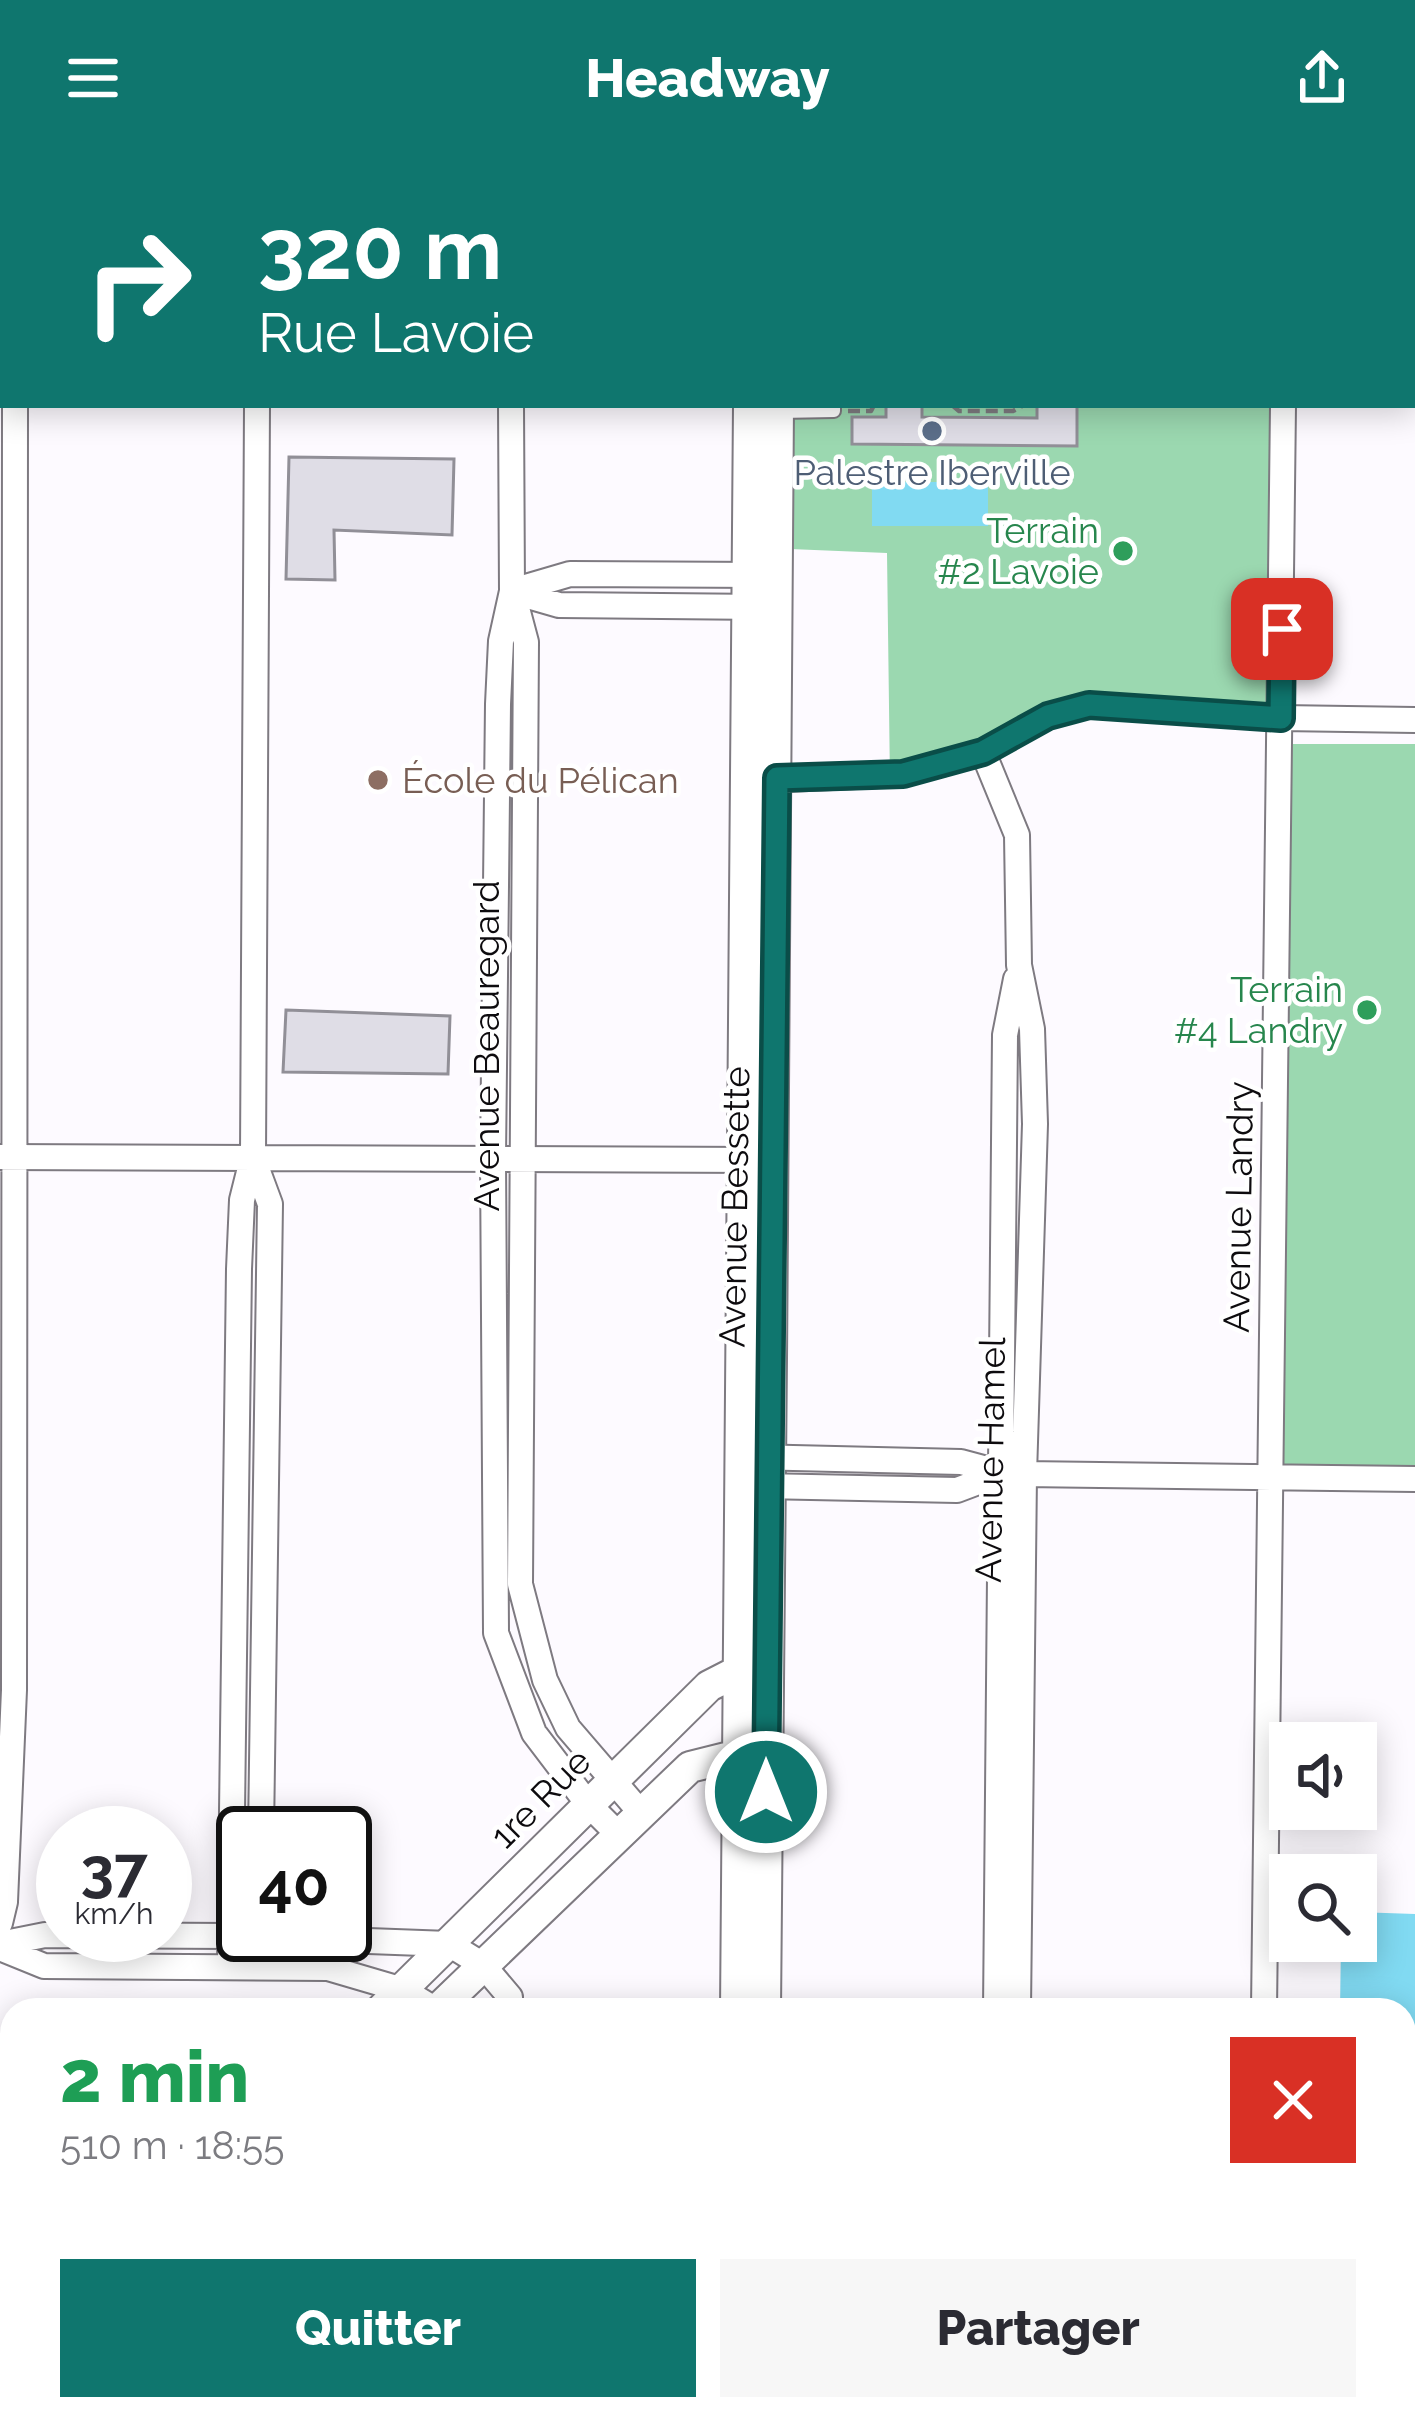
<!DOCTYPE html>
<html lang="fr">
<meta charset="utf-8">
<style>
:root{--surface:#fff;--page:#f7f7f7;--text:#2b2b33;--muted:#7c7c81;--accent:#0f766e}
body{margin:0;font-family:Raleway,sans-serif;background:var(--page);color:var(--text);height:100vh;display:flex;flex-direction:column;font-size:45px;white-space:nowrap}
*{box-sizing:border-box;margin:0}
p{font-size:39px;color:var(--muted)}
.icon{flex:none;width:66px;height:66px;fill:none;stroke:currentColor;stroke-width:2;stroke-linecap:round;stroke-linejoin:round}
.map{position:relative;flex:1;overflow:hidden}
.side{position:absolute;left:0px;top:1842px;width:1416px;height:423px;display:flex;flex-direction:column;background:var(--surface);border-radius:36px 36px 0 0;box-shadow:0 6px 30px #0003}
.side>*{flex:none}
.guide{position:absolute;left:0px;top:0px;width:1416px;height:252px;box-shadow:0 6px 30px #0003;background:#0f766e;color:#fff;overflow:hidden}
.controls{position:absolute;left:1269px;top:1566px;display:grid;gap:24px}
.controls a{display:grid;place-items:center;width:108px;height:108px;border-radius:0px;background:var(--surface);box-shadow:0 6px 30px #0003;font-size:60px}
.speed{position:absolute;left:36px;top:1650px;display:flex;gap:24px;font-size:60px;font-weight:700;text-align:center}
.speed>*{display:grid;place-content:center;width:156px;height:156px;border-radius:50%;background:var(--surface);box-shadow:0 6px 30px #0003;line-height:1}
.speed small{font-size:30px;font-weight:400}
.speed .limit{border:6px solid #111;border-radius:18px;background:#fff;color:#111}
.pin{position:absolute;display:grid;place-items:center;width:102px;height:102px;color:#fff;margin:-51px;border-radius:24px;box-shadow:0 6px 18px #0006}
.me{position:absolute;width:132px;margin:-66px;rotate:0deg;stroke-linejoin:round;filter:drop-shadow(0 0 9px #0008)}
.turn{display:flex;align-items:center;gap:42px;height:252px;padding:0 60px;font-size:54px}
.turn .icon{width:156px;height:156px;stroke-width:2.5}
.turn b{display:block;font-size:84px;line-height:102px}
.round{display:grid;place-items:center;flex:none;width:126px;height:126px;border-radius:0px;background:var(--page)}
.summary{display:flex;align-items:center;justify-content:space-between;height:204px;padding:0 60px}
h1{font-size:72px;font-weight:800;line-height:90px;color:#1e9e55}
.button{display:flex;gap:24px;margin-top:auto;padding:24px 60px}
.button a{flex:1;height:138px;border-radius:0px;background:var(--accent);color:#fff;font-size:48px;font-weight:800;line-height:138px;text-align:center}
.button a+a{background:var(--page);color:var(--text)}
header{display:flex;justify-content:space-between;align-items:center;height:156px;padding:0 60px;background:var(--accent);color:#fff;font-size:54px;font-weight:800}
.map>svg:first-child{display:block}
.green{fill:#9bd8b0}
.water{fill:#81daf2}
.building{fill:#dfdde6;stroke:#918f97;stroke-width:3}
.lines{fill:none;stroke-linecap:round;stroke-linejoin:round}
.service-casing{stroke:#7e7a81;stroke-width:16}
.minor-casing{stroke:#7e7a81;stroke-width:28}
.tertiary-casing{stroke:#7e7a81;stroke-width:34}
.path{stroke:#7e7c80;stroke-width:4.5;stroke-dasharray:12 6;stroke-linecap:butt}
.service{stroke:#fff;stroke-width:12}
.minor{stroke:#fff;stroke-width:24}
.tertiary{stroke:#fff;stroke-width:30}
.route-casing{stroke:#0a4d48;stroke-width:30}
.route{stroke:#0f766e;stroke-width:21}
.service-dot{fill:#5c6f8a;stroke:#fff;stroke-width:4.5}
.leisure-dot{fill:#2e9e5b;stroke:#fff;stroke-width:4.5}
.education-dot{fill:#8d6e63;stroke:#fff;stroke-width:4.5}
.labels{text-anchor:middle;stroke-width:9;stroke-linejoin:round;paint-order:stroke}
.service-label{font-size:36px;fill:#4e5e75;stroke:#fff}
.leisure-label{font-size:36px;fill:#27864d;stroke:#fff;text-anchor:end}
.education-label{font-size:36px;fill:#785e54;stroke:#fff;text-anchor:start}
.street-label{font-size:36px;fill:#0d0b0e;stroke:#fff}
</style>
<header><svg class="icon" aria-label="menu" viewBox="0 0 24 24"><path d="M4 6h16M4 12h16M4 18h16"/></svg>Headway<svg class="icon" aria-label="share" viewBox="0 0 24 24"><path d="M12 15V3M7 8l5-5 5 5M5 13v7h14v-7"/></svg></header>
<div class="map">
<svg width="1415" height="2264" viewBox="0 0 1415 2264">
<rect width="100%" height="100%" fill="#fdfaff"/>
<path class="green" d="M782 0H1284L782 3Z
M787 249H1278L1272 547 1095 548 890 626 887 397 790 393Z
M1271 588H1415V1321L1267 1319Z"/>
<path class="water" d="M872 326H988V370H872Z
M1356 1756 1415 1758V2066L1404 2065V1854H1340L1341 1785H1356Z"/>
<path class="building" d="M886 249H922V261L1037 262V250H1077V290L852 288V261H886Z
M289 301 454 303 452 379 334 374 335 424 286 423Z
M286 854 450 860 448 918 283 916Z"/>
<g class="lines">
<defs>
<path id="service" d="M834 0V3
M779 256 834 255V249"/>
<path id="minor" d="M17 3V0
M258 3V0
M495 3V0
M526 3V0
M1285 3V0
M0 198H3
M0 227 3 226
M511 249 512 435 501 485 498 548 493 1002 496 1477 534 1577 588 1648 618 1678
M512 435 570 418 765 419
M514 436 559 449 765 451
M513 437 526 486 520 1428 545 1524 568 1572 641 1657
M983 596 1017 679 1019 809 1032 873 1035 968 1024 1318 1018 1854
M759 624 903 618 983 596 1048 560 1089 549 1281 562 1415 564
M0 1001 760 1004
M253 1002 270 1048 261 1677
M755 1301 961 1306 1002 1317 1024 1318 1415 1323
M756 1330 957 1334 1002 1317
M0 1767 5 1746 14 1534 15 249
M0 1788 45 1779 232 1780 449 1788 483 1809 510 1841V1854
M0 1792 44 1810 328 1812 403 1834 436 1854
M230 1811 239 1113 242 1044 253 1000 257 249
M996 1854 1005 879 1016 823
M1264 1854 1283 249
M998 2253 1000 2264
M1020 2253 1021 2264
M1275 2253 1278 2264
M313 2264 334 2253
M376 2264 396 2253
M481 2264V2253
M508 2264V2253"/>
<path id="tertiary" d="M751 3V0
M779 3V0
M381 1854 709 1530 750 1509
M437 1854 690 1611 758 1594
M736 1854 749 249
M765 1854C768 1319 778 784 778 249
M0 2096 12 2093
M0 2135 12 2133
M733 2264V2253
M763 2264V2253"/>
</defs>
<use href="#service" class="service-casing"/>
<use href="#minor" class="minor-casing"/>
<use href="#tertiary" class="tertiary-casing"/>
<path class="path" d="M952 249 959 255H1013L1024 249
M848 255H871L874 249"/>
<use href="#service" class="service"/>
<use href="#minor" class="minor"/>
<use href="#tertiary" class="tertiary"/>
</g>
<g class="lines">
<defs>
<path id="route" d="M766 1636 777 622 903 618 983 596 1048 560 1089 549 1281 562 1282 473"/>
</defs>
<use href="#route" class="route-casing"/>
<use href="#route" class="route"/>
</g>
<circle class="service-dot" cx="932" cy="275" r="12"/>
<g class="leisure-dot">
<circle cx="1123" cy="395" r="12"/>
<circle cx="1367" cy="854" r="12"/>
</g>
<circle class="education-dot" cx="378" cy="624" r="12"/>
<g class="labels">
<g class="service-label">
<text x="932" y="329">Palestre Iberville</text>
</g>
<g class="leisure-label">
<text x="1099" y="387">Terrain<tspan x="1099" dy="41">#2 Lavoie</tspan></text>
<text x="1343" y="846">Terrain<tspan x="1343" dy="41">#4 Landry</tspan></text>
</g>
<g class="education-label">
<text x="402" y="637">École du Pélican</text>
</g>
<g class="street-label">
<text transform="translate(486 890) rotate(-90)" y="13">Avenue Beauregard</text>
<text transform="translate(734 1051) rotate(-89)" y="13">Avenue Bessette</text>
<text transform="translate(1238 1051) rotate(-89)" y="13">Avenue Landry</text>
<text transform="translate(990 1304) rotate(-89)" y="13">Avenue Hamel</text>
<text transform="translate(540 1642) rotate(-45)" y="13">1re Rue</text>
</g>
</g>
</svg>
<div class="controls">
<a><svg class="icon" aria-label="sound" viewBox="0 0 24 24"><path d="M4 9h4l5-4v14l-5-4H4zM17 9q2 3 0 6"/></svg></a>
<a><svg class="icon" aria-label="search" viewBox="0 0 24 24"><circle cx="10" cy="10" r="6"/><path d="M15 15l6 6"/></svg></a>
</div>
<div class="speed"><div>37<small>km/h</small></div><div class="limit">40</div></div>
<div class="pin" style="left:1282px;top:473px;background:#d93025"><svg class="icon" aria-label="arrive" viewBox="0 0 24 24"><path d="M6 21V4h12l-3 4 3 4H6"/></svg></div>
<svg class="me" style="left:766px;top:1636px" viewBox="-20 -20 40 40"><circle r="17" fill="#0f766e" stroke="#fff" stroke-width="3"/><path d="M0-11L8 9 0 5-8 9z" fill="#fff"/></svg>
<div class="guide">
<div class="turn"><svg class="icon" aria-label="right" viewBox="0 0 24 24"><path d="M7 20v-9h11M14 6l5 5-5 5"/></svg><div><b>320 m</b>Rue Lavoie</div></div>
</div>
<section class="side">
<div class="summary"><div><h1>2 min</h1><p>510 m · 18:55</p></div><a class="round" style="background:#d93025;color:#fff"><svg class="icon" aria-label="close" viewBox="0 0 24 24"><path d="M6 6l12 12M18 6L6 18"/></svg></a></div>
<div class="button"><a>Quitter</a><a>Partager</a></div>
</section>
</div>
